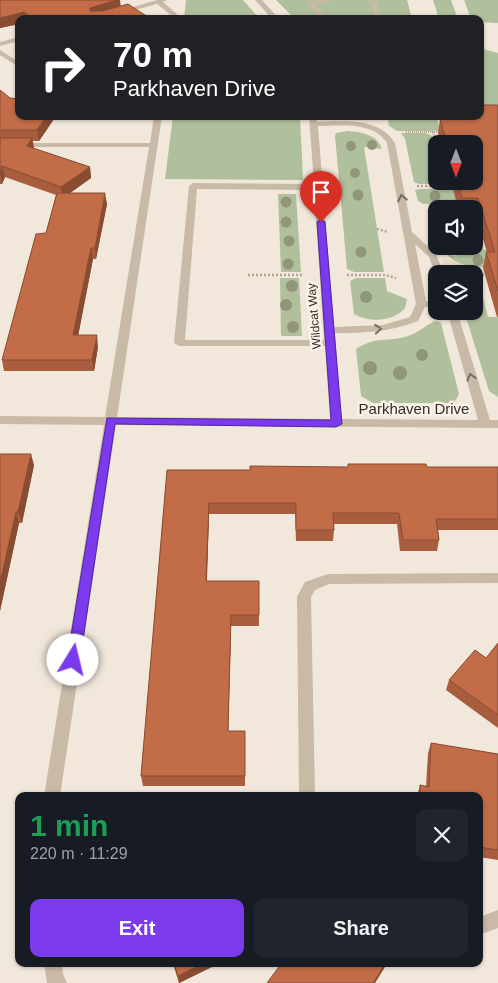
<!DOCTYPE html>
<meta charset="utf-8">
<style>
:root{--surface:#171b24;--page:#20242c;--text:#f1f3f6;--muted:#9ea1a6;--accent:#7c3aed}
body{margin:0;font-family:Arial,sans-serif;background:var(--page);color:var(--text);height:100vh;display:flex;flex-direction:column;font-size:19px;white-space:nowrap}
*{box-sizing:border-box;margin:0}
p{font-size:16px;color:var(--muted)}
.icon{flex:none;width:28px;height:28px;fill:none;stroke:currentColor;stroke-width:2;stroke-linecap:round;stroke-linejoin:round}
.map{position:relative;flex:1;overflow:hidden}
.drawer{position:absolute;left:15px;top:792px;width:468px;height:175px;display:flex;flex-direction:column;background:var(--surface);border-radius:10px;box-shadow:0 1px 4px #0004}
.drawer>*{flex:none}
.hud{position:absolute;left:15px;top:15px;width:469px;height:105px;border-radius:10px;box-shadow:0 1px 4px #0004;background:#202124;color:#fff;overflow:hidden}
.needle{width:32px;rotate:180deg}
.buttons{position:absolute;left:428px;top:135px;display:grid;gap:10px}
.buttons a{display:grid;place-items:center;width:55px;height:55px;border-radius:10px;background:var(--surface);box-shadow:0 1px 4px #0004;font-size:25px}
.pin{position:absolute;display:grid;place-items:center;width:42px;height:42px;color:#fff;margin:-51px -21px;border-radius:50% 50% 50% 0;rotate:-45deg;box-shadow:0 0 5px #0007}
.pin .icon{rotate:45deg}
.me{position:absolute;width:55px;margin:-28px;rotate:9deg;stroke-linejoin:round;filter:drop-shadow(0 0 4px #0008)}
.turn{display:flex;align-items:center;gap:18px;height:105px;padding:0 15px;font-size:22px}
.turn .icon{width:65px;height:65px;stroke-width:2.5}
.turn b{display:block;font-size:35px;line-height:42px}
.round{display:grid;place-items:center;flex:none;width:52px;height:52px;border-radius:10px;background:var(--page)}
.head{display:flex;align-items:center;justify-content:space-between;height:85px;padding:0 15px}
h1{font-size:30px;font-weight:700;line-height:38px;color:#1e9e55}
.primary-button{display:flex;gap:10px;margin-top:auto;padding:10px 15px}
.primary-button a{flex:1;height:58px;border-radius:10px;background:var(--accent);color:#fff;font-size:20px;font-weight:700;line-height:58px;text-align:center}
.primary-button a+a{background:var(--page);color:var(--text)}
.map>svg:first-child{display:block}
.green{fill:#b1c09c}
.plaza{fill:#e9dac3}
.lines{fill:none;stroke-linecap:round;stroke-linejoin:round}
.path-far1{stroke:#b5a392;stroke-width:2;stroke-dasharray:1 1;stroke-linecap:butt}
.path{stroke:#b5a392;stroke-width:2.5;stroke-dasharray:2 2;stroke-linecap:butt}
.minor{fill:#c9b9a7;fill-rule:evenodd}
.tree{fill:#91967b}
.wall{fill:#a85e3e}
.shaded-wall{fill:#884c32}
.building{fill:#c36d48;stroke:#884c32}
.oneway{stroke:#786c61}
.route{fill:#7c3aed;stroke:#51269a}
.labels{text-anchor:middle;stroke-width:5;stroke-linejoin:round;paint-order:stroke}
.far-street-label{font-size:12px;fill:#362d28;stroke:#f9f2e8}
.street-label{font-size:15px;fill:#362d28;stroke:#f9f2e8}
</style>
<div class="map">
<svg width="498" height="983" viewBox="0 0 498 983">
<rect width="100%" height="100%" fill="#f1e8db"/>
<path class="green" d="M186 0H243L260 19H184Z
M276 0H407L412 19H295Z
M433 0H451L458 19H439Z
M464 0H498V23L480 22V19H471Z
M480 48 498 53V116H480Z
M173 116H300L303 180 165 179Z
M387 116H436L441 131H397L389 126Z
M348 131C362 132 378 135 382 149L364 147 384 272H354L347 269 335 136 336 133Z
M401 133H426L432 136 436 152V181H444L445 184H419L414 182 405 139Z
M420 189H453L457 204H423L418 201 415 190Z
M278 194H296L301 272H281Z
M440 246H446L453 256 486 249 497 267C473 268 454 268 440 246Z
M280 278H299L302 336H281Z
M356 278H385L387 291 407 299 405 308C393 322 369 323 354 314L350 281Z
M474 281H479L488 317H498V397L489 391 464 311H474Z
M435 321 441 323 442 327 459 394 454 403H373L361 396 356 349C378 335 386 343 408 336 418 333 426 325 435 321Z"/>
<path class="plaza" d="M442 259 453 260 469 268H458L459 274H447Z"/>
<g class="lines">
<path class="path-far1" d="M406 132H433
M436 145 433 132H441"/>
<path class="path" d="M417 186H448L447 181
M377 229 388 232
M248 275H304
M347 275H385L396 278
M474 275H488"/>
<path class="minor" d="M157 0H167L163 2 177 14V19H171L172 16 157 4 103 19H92Z
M255 0H262L279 19H272Z
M317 0H332L315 4 328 19H321L307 3Z
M368 0 377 2 381 19H375L372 4Z
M19 37V41L0 46V42Z
M0 50 19 62V67L0 55Z
M154 116H162L117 417 330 419 325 346H179L174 343 189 186 193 183 314 184 309 116H317V122C345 121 379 117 395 143L412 232 436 254 444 274H436V276L429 257 415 244 426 301H436V307H425L418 321C390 332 364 333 335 333L341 419 478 420 447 311H457L490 420H498V428L116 425 60 796H44L104 425 0 424V416L105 417 149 147H0V143H150ZM318 126C340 126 373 121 387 143L416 304 410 317 383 325 334 327ZM197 189 314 190 324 340H185Z
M498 573V583L329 584 315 590 311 597 315 796H299L297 597 305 582 328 574Z
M498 910V928L479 935V917Z
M44 964H62L63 974 67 983H47Z"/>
</g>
<g class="tree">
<circle cx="372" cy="145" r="5"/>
<circle cx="351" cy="146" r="5"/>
<circle cx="355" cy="173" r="5"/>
<circle cx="358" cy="195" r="5.5"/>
<circle cx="435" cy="196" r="5.5"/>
<circle cx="286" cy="202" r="5.5"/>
<circle cx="286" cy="222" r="5.5"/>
<circle cx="289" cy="241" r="5.5"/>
<circle cx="361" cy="252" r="5.5"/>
<circle cx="478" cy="260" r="5.5"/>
<circle cx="288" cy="264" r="5.5"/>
<circle cx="292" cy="286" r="6"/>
<circle cx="366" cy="297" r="6"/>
<circle cx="286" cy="305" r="6"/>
<circle cx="293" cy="327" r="6"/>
<circle cx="422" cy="355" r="6"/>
<circle cx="370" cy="368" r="7"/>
<circle cx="400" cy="373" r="7"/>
</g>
<path class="wall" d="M0 0 120 6 151 19H19V24L0 28Z
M0 90 19 116H56L39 141H33L34 149 90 167 91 178 70 193 107 204 96 259H93L78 335 98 347 94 371H4L2 360 46 233 56 195 5 177 2 184H0Z
M498 105V317H497L483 268 486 252H487L475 213H474V209H458L451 181H474V144H441L438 133 440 119H444V116H480Z
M0 454 34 465 22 523H19L0 611Z
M348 464 427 467H498V530H438L439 540 437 551H400L397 524H334V530L333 541H296L295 514H209L207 581H259V626H231L228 731H245V786H143L141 776 167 470H250L348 467Z
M498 643V728L446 690 449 680 486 658Z
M431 743 498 754V860L479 857V796H417L420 785 426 786 428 753Z
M173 964H218L179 983Z"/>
<path class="shaded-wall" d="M116 0H120L121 9 91 17 90 11V8Z
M24 12 26 19H19V24L0 28V18Z
M47 116H56L39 141 37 130Z
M32 138 34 149 27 146Z
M2 166 5 177 2 184 0 173Z
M90 167 91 178 63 198 61 187Z
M105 193 107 204 96 259 95 248Z
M91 248 93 259 76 347 73 335Z
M97 335 98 347 94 371 92 360Z
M31 454 34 465 22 523 18 512Z
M209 503V514L206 592V581Z
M16 512 19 523 0 611V583Z
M231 615V626L228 741V731Z
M202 964H218L179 983 178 976Z
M385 964H387L385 967 375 983H373Z"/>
<path class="building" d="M0 0H116L90 8V11H102L128 4 151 19H34L24 12 0 18Z
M0 90 10 98 19 99V116H47L37 130H0Z
M480 105H498V291L486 252H495L478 198H462L457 181H474V144H447L440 119H450L449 116H480Z
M0 138H32L27 146 90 167 61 187 2 166 0 173Z
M57 193H105L95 248H91L73 335H97L92 360H2L36 234 46 233Z
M0 454H31L18 512H16L0 583Z
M348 464H426L427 467H498V519H436L439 540H403L399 513H333L334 530H296V503H209L206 581H259V615H231L228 731H245V776H141L167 470H250V466L348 467Z
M498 643V715L449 680 475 650 486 658Z
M431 743 498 754V850L479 847V796H420V785L429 787Z
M174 964H202L178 976Z
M281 964H385L373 983H267Z"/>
<defs><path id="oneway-chevron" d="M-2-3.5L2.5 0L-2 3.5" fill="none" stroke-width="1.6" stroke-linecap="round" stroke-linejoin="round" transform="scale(1.25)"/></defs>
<g class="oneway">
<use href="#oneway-chevron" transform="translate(402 198) rotate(-101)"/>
<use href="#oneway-chevron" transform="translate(378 329) rotate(-5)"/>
<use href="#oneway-chevron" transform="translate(471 377) rotate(-106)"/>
</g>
<path class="route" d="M321 219 325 222 342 424 336 427 115 424 80 660 78 664 73 666 69 664 67 660 107 418 331 420 317 222Z"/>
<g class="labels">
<g class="far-street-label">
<text transform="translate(314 316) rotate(-95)" y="4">Wildcat Way</text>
</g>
<g class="street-label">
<text x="414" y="414">Parkhaven Drive</text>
</g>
</g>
</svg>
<div class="buttons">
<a><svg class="needle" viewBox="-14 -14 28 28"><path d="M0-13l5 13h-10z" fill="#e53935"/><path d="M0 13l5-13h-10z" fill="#9ea1a6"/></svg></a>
<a><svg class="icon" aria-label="sound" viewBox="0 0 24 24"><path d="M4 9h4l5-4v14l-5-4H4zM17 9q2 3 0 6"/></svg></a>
<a><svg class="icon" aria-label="layers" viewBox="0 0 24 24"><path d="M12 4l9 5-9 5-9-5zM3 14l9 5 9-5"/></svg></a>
</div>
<div class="pin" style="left:321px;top:222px;background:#d93025"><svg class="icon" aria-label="arrive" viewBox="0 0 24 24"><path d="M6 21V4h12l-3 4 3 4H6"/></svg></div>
<svg class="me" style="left:73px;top:660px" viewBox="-20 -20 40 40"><circle r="19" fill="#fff"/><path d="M0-13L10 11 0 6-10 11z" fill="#7c3aed"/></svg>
<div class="hud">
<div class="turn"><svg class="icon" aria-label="right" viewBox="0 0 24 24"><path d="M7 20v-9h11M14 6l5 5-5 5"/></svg><div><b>70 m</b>Parkhaven Drive</div></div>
</div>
<section class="drawer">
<div class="head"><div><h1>1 min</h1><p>220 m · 11:29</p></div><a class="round"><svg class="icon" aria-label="close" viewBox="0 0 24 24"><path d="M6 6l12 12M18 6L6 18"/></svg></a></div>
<div class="primary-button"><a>Exit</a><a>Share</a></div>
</section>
</div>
